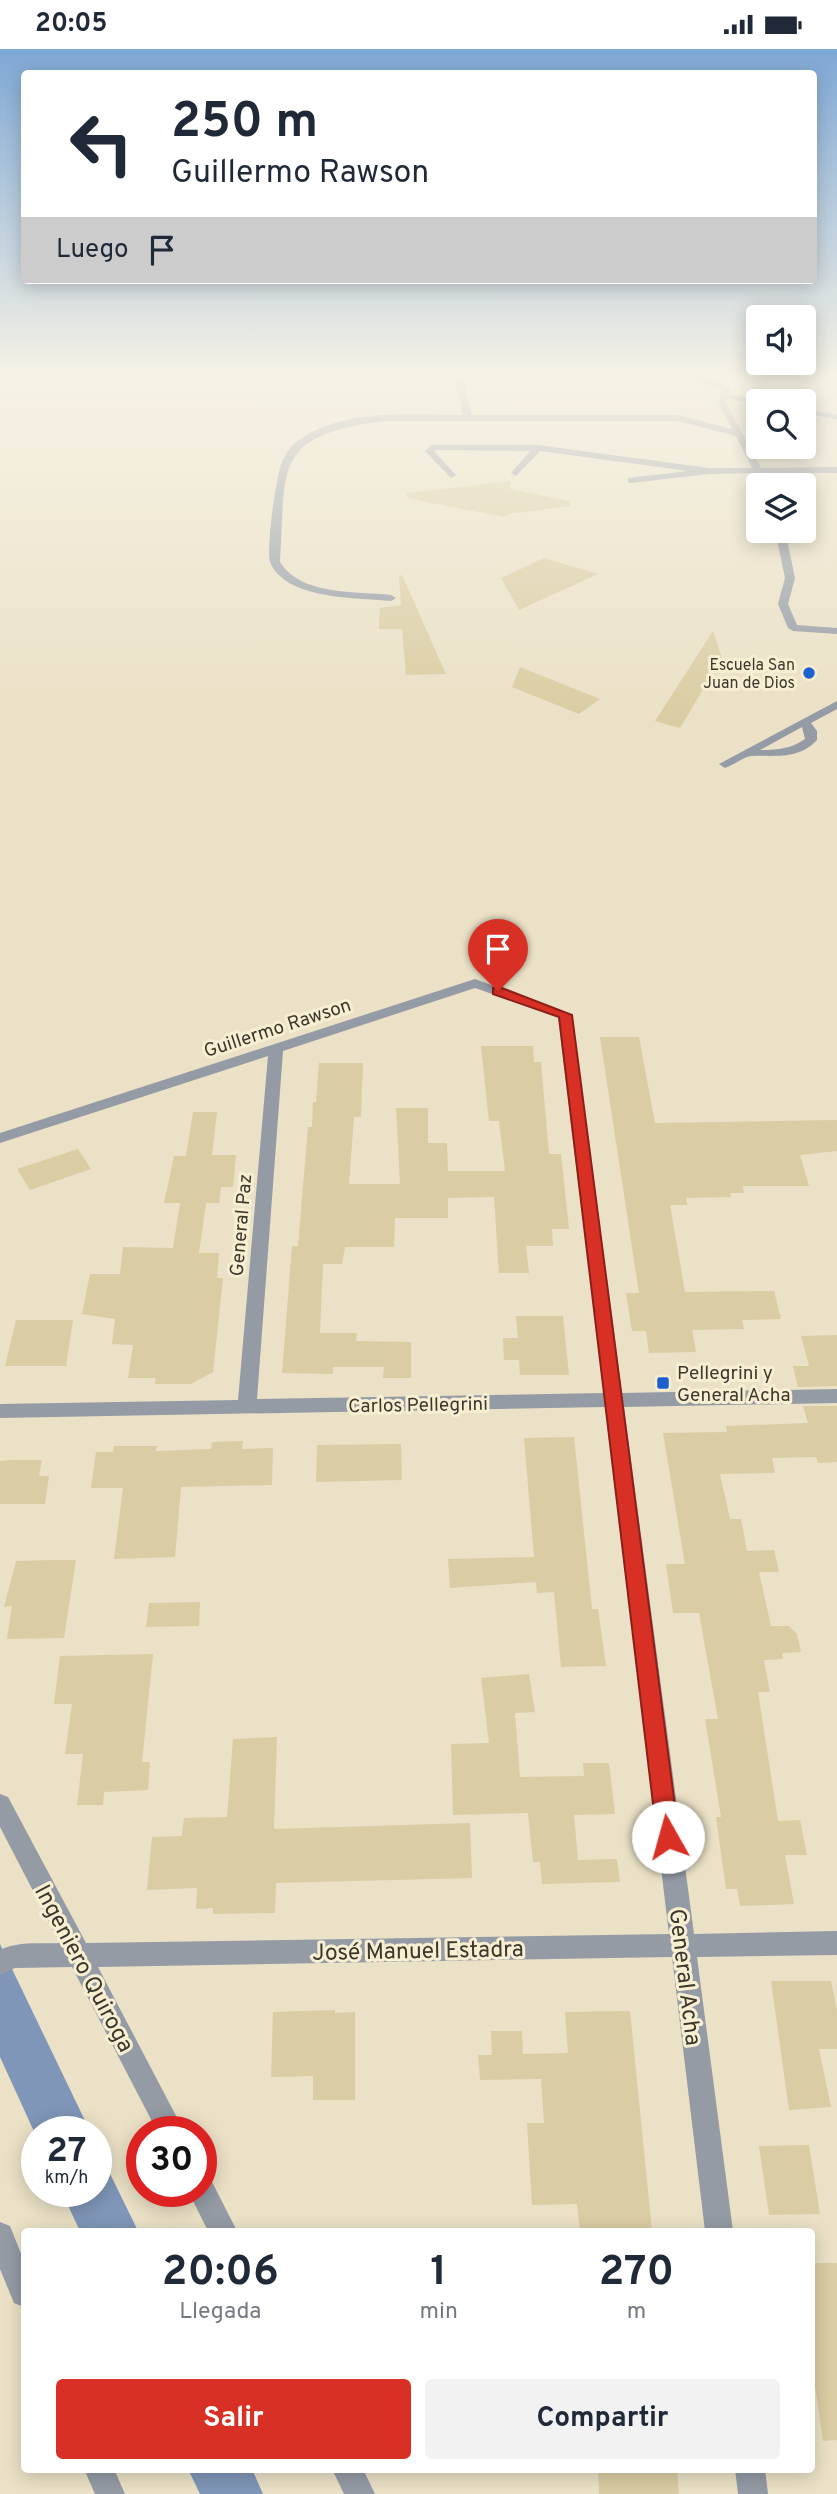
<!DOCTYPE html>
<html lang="es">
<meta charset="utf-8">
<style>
:root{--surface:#fff;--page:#f2f2f3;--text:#1f2937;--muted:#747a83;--accent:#d93025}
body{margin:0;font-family:Overpass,sans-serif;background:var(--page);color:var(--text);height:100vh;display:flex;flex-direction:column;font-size:26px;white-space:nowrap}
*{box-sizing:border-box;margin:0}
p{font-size:23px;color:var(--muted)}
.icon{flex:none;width:38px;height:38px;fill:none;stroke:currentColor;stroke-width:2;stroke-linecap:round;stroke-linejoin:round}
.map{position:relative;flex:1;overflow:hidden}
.details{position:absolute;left:21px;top:2179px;width:794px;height:245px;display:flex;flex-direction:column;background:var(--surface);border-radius:7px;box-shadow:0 4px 18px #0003}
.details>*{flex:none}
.top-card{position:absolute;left:21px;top:21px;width:796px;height:214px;border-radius:7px;box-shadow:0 4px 18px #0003;background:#fff;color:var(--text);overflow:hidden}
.fabs{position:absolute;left:746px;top:256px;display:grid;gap:14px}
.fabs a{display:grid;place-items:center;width:70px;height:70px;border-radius:7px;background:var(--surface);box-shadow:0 4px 18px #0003;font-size:35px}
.speed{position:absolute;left:21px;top:2067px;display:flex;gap:14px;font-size:35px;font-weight:700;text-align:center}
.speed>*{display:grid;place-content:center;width:91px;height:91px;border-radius:50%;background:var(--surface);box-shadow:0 4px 18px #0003;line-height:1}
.speed small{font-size:18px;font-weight:400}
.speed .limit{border:10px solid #d22;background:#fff;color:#111}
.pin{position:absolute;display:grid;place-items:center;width:60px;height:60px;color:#fff;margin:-72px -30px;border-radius:50% 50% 50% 0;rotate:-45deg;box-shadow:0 0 7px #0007}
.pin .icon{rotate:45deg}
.me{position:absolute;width:77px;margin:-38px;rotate:353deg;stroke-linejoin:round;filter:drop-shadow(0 0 5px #0008)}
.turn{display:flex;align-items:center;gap:24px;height:147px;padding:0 35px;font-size:32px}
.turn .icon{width:91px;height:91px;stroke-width:2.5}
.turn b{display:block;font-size:49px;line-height:60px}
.then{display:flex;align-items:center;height:66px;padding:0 35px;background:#0003;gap:14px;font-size:26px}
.eta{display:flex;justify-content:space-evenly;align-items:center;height:119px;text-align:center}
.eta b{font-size:42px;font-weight:700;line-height:49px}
.button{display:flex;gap:14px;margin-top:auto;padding:14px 35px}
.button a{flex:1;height:80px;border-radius:7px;background:var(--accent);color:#fff;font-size:28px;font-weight:700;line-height:80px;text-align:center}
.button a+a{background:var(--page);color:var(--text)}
.status{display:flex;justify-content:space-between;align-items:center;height:49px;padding:0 35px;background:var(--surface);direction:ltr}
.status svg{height:19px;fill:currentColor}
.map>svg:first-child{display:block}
.water{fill:#8096b8}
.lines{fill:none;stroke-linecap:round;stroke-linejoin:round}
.stream{stroke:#8096b8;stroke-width:4.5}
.building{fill:#dacda3}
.minor{fill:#949ba5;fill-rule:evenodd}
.route{fill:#d93025;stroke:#8d1f18;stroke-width:2}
.poi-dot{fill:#1e61cc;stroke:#f8efd3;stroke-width:2.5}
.labels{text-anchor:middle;stroke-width:6;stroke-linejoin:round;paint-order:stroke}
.far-poi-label{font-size:16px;fill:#3b382d;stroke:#f8efd3;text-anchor:end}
.street-label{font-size:19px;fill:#3b382d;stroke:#f8efd3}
.poi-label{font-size:19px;fill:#3b382d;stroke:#f8efd3;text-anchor:start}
.near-street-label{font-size:23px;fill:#3b382d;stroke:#f8efd3}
</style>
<div class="status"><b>20:05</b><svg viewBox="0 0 49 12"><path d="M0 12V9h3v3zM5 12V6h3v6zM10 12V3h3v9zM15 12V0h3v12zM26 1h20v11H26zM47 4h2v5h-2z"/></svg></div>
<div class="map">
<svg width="837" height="2445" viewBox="0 0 837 2445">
<rect width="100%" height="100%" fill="#eae1c6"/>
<path class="water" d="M0 1895 90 2082H37V2089L0 2008Z
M96 2096 138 2182H80L61 2142H96Z
M188 2420H252L263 2445H200Z"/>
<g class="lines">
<path class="stream" d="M731 348 758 353
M803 362 837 368"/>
</g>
<path class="building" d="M510 432V440L570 452V457L509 465 504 468 407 449V444Z
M544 509 598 525 519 561 501 529Z
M402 526 446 625 406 626 402 580H379L380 559 401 556 399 527Z
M713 582 722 609 680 679 655 672Z
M520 618 600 650 579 665 512 638Z
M600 988H639L655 1074 837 1071V1102L800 1106 809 1137H743L744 1144H730L731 1148 686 1149 687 1156H670L685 1243 774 1242 781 1270 742 1271 744 1280 692 1281 696 1303 649 1304 646 1282H632L626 1244H639Z
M481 997H533L534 1013H541L549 1105H561L569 1180H552L553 1197H526L529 1224H499L494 1148 448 1149V1169H395L394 1198H345L342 1215H323L320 1284H357L356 1292 411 1293V1329H383L384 1318H333V1325L282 1324 292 1197H298L308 1078H312L313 1053H316L319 1014H363L361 1068H354L349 1135H400L396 1059H428V1094H447L448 1122H505L499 1072H489Z
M193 1063H217L212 1106H236L233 1138H221L219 1154H206L199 1204H219L217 1229H223L213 1323 191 1335H155L156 1329H128L133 1296 112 1295 115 1270 82 1265 90 1225H120L123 1198 173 1199 180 1154H164L174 1107H186Z
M78 1100 91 1120 30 1141 17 1120Z
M516 1267H563L569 1326H520L519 1311H504L503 1289H518Z
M16 1271H73L66 1317H5Z
M837 1286V1337L798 1338 793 1317H809L801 1287Z
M803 1357H837V1413L818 1414 816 1408 772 1409 775 1424 720 1425 730 1470H741L747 1502 774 1501 779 1523H759L771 1577H789L797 1585 801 1603 782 1604 783 1610 764 1611 770 1643H758L778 1772 800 1771 807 1806H785L794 1855 740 1857 737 1840H726L716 1768H721L705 1670H718L699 1564H673L666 1515H685L663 1384 727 1383 726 1377 808 1374Z
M574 1388 592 1560H598L606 1617 561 1618 554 1543 537 1544 536 1533 450 1539 448 1510 534 1508 524 1389Z
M243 1392 242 1400 273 1399 272 1436 181 1438 175 1508 114 1510 123 1439H91L96 1403H113L114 1397H157L156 1402 211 1400 212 1393Z
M401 1395 402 1431 316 1433 317 1396Z
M11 1411H42L39 1427H49L45 1455H0V1412Z
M54 1511H76L64 1589 7 1590 12 1557 4 1558 16 1512Z
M200 1553 199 1577 146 1578 149 1554Z
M153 1605 142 1713H150L148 1741 104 1743 103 1756H77L83 1705H65L72 1655H54L60 1607Z
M529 1625 535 1663 515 1664 520 1728 584 1727 583 1714H609L615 1765 574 1766 578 1811 617 1810 620 1833 542 1835 540 1813H533L528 1764 453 1766 451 1695 489 1694 481 1629Z
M277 1688 274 1780 470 1774 472 1829 276 1834 275 1864 213 1865V1859L196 1860 197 1839 147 1841 152 1788 182 1787 184 1769 227 1768 233 1690Z
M771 1932H831L837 1961V2000H819L831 2058 789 2061Z
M335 1961V1964L355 1963V2051H313V2027L271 2028 273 1963Z
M630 1962 652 2182H580L577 2155 532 2156 527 2074H544L541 2030 480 2031 478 2006H492L491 1982H522L523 2005 568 2004 565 1963Z
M809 2096 820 2165 769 2166 759 2097Z
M812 2214H837V2391L823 2392 812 2316Z
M598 2420H677L679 2445H599Z"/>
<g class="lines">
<path class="minor" d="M453 323H461L472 366H678L732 380 718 354 722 341 701 334 689 323H698L707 330 731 340 726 354 761 419 837 418V424H763L768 436H758L754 424 709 425 631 434 628 433V429L688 422 540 402 516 427 511 424 530 402 436 401 434 402 456 426 451 429 425 402 431 396H538L709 419H752L736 387 678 372H384C273 387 286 415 280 513 301 547 356 542 391 546L396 549 391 552C360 549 302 550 279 526 276 524 271 516 270 513 266 499 276 427 282 413 286 403 293 394 302 389 347 359 412 366 463 366Z
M775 481H785L795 529 788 555 797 576 837 579V585L793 582 788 579 778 555 785 529Z
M837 652V660L811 674 817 682V691C798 711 776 706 751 707 743 708 734 716 725 719L719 715ZM802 678 805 690C791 700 777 701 760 701Z
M475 930 572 966 622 1344 837 1340V1354L624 1358 694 1885 837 1882V1906L697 1908 733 2182H705L672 1908 98 1918 184 2082H157L72 1918 15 1919 0 1926V1901C18 1892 40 1895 60 1894L0 1778V1745L8 1748 86 1894 669 1885 605 1358 0 1369V1355L238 1351 268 1007 0 1094V1084ZM475 939 558 968 604 1344 257 1350 283 1002Z
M201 2128 211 2131 237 2182H208L188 2142H201Z
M0 2173 10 2177 24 2212V2258L14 2254 0 2220Z
M84 2420H114L125 2445H95Z
M332 2420H363L375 2445H344Z
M735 2420H765L768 2445H738Z"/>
</g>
<linearGradient id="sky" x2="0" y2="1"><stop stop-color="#7ea8d5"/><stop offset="0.49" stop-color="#f6f2e5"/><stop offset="1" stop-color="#f6f2e5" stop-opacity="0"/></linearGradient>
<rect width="837" height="665" fill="url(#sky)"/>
<path class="route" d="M493 939H502L572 966 679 1788 676 1795 668 1797 661 1795 657 1788 559 968 493 945Z"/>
<g class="poi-dot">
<circle cx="809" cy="624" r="7"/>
<rect x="656" y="1327" width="14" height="14" rx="3.5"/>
</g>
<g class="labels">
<g class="far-poi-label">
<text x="795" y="621">Escuela San<tspan x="795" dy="18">Juan de Dios</tspan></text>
</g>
<g class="street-label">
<text transform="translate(277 978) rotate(-18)" y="7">Guillermo Rawson</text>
<text transform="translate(240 1176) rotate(-85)" y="7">General Paz</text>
<text transform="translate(418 1355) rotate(-1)" y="7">Carlos Pellegrini</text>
</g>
<g class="poi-label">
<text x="677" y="1330">Pellegrini y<tspan x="677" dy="22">General Acha</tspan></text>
</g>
<g class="near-street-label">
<text transform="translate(418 1901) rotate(-1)" y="8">José Manuel Estadra</text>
<text transform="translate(85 1919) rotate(62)" y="8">Ingeniero Quiroga</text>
<text transform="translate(686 1928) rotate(83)" y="8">General Acha</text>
</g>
</g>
</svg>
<div class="fabs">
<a><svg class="icon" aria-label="sound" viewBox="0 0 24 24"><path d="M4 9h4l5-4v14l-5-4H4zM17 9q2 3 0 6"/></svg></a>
<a><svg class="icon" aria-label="search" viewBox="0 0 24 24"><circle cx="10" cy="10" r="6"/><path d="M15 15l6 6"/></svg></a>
<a><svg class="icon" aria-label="layers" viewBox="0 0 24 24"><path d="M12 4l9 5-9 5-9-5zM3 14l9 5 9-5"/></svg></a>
</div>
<div class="speed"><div>27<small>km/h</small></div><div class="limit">30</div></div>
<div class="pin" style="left:498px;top:942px;background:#d93025"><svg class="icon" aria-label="arrive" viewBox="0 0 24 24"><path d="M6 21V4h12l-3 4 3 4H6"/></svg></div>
<svg class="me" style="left:668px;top:1788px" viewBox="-20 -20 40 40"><circle r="19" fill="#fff"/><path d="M0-13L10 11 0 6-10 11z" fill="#d93025"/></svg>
<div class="top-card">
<div class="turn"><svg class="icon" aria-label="left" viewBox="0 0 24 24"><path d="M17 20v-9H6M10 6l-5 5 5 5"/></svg><div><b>250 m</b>Guillermo Rawson</div></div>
<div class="then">Luego<svg class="icon" aria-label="arrive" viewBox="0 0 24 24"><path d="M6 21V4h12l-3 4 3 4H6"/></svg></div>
</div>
<section class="details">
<div class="eta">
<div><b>20:06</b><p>Llegada</p></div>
<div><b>1</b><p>min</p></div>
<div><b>270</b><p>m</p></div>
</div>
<div class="button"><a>Salir</a><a>Compartir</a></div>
</section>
</div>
